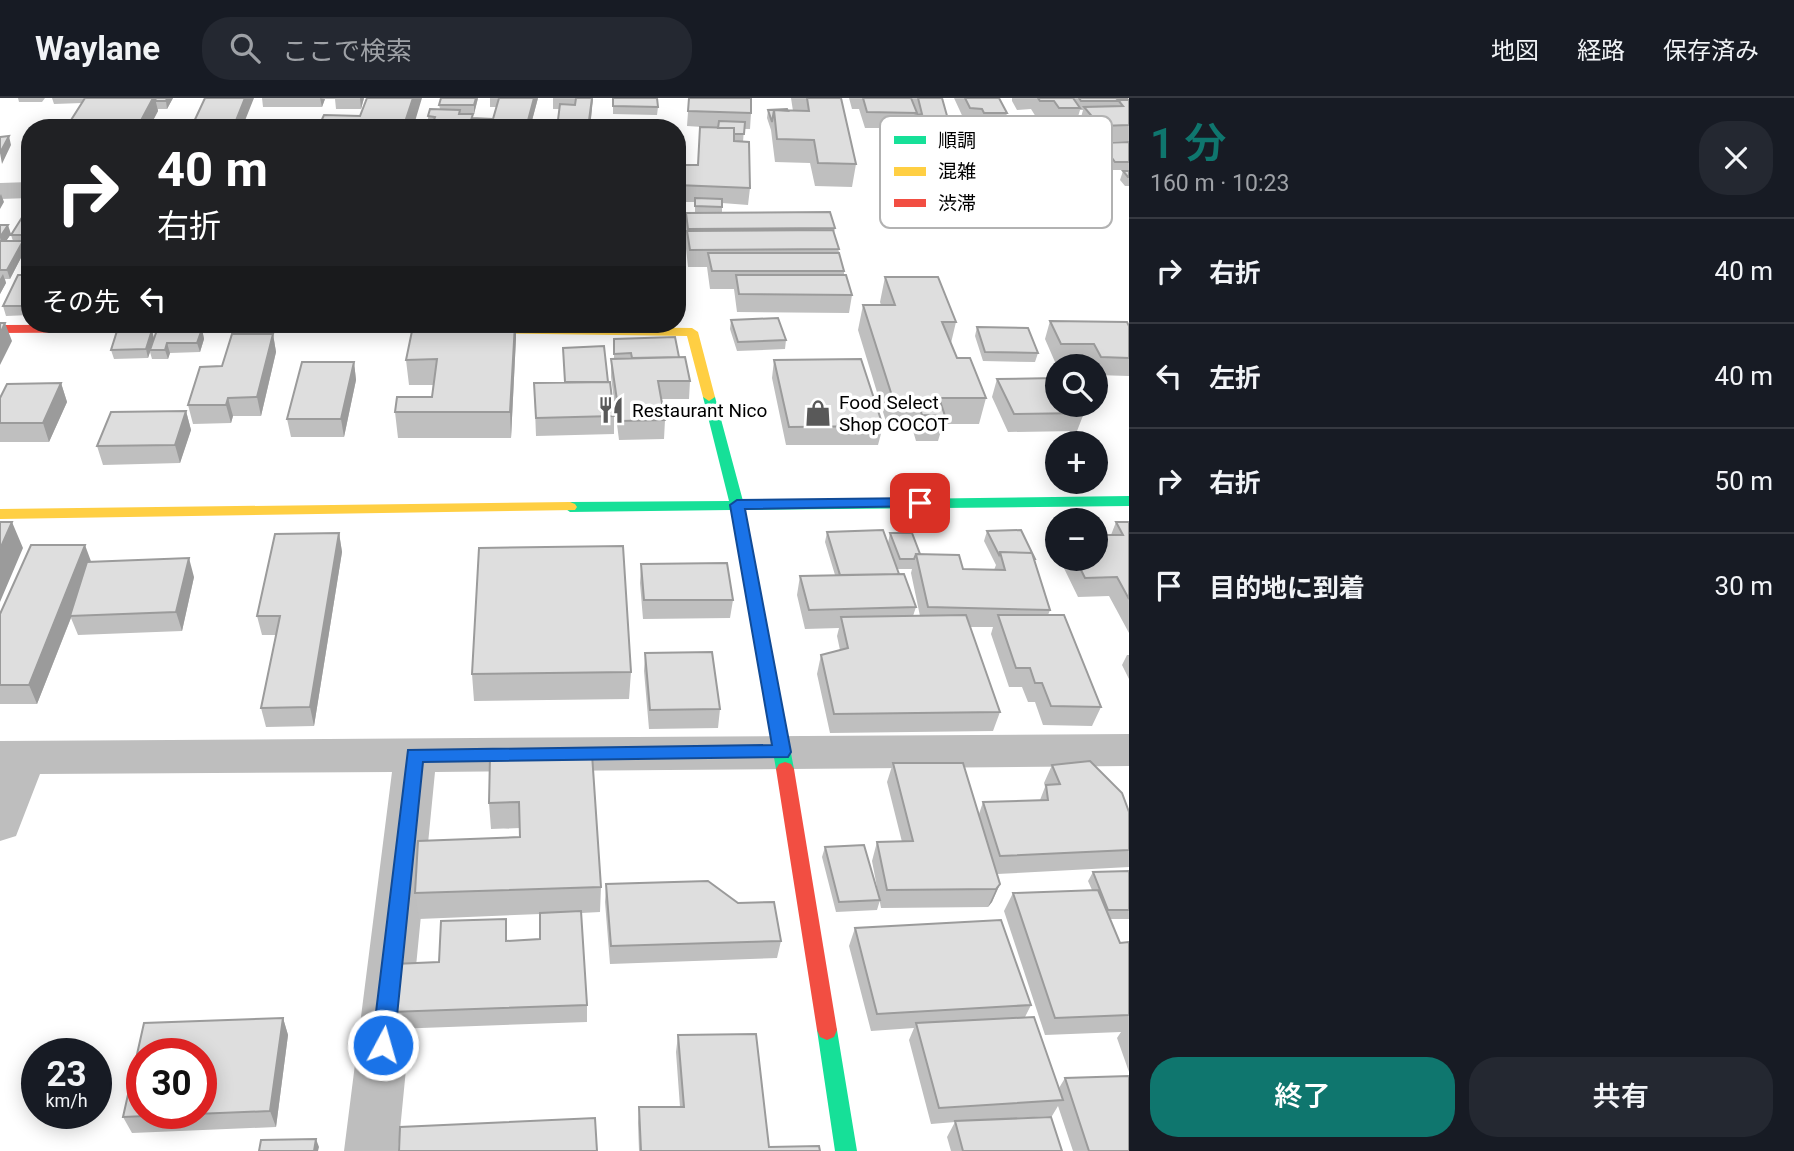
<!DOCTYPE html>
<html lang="ja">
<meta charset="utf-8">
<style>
:root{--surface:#171b24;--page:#242831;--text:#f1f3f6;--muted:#9ea1a6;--line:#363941;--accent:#0f766e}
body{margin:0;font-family:Roboto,"Noto Sans JP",sans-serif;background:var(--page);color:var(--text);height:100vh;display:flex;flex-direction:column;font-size:26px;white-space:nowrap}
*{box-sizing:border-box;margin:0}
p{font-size:23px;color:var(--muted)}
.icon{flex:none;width:38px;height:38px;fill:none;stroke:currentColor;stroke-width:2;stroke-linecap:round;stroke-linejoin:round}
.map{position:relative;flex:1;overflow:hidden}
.drawer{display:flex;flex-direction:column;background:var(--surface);width:665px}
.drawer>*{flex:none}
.hud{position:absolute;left:21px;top:21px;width:665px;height:214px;border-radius:28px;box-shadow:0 4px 18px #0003;background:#202124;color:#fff;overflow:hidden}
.controls{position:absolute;left:1045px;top:256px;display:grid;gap:14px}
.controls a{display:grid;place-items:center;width:63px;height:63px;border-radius:50%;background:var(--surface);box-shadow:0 4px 18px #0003;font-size:35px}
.speed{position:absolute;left:21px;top:940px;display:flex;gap:14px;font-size:35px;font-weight:700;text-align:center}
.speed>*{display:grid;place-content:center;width:91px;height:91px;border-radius:50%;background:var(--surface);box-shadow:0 4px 18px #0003;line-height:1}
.speed small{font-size:18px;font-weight:400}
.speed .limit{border:10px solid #d22;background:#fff;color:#111}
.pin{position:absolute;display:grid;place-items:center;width:60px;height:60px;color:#fff;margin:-30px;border-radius:14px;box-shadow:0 4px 10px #0006}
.me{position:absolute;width:77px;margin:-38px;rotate:6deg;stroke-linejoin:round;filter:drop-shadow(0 0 5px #0008)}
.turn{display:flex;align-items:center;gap:24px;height:147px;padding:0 21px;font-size:32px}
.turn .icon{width:91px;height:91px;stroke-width:2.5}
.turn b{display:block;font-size:49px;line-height:60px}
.then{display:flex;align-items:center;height:66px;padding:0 21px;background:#0003;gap:14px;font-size:26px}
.round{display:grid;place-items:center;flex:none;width:74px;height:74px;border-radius:28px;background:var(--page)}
.head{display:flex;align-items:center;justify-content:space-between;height:119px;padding:0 21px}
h1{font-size:42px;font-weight:600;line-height:52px;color:var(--accent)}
.primary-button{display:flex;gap:14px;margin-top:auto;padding:14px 21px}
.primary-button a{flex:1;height:80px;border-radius:28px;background:var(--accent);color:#fff;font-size:28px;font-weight:600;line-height:80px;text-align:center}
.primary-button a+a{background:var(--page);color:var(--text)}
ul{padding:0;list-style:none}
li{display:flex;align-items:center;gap:21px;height:105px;padding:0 21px;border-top:2px solid var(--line)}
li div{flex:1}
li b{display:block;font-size:26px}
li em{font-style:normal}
header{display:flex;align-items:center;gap:42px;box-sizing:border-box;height:98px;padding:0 35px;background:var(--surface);border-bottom:2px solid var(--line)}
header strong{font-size:33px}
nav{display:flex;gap:38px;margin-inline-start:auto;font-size:24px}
.search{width:490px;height:63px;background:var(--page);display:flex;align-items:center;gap:18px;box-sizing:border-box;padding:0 24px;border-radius:28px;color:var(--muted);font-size:26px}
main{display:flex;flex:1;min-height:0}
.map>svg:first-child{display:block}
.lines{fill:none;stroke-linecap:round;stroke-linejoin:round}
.street{fill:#bebebe;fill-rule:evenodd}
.fast{fill:#16e098;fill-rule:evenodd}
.slow{fill:#ffcf43;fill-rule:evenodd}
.jam{fill:#f24e42;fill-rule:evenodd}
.wall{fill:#bfbfbf;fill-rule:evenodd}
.shaded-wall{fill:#9b9b9b}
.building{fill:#dedede;stroke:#9b9b9b;stroke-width:2;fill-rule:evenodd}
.route{fill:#1a73e8;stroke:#114b97;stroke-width:2}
.labels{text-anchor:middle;stroke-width:7;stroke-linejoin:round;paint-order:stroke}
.poi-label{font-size:19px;fill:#000;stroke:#fff;text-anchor:start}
.key{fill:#fff;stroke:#b2b2b2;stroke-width:2}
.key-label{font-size:19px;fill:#000}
</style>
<header>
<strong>Waylane</strong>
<div class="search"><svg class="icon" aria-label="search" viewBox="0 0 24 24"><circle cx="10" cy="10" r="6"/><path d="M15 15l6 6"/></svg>ここで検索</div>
<nav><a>地図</a><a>経路</a><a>保存済み</a></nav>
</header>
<main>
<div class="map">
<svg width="1129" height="1053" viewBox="0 0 1129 1053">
<rect width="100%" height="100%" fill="#fff"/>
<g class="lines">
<path class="street" d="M30 84V100L0 101V85Z
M1129 636V668L435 674 398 1053H344L392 674 40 676 16 738 0 743V643Z"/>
<path class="fast" d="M709 295 715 299 743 403 1129 398V408L745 412 794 671 791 676 785 678 779 676 776 671 731 412 570 414 563 409 570 404 729 403 703 299Z
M827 922 834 925 837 932 857 1053H835L817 932 820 925Z"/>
<path class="slow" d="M331 226 692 230 698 234 715 299 709 303 703 299 687 238 327 233V227Z
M570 404 575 406 577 409 575 412 0 421V411Z"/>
<path class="jam" d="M331 226 335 227V233L0 235V227Z
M785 664 791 666 794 671 837 932 834 939 827 942 820 939 817 932 776 671 779 666Z"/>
</g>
<path class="wall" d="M18 0H45L42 4H19Z
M52 0H173L167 11H158V13L149 30H66L82 5 54 6Z
M262 0H364L361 11H336L335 1H325L322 9H263Z
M441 0H478L474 16 460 15 473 20 493 21 497 9H490V0H538L530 30 428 26V18L440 11 439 7Z
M553 0H593L590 30H557L559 11H553Z
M613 0 658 9 657 17 613 16Z
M689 0 751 15 750 31H744L743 44 750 90 748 107 722 105V115L835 130 834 135 844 173V177L852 197 849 215 737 214 734 191H710L707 169H688L684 132 686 115H695V104H677V87L698 67 718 30 687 28Z
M791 0H841L856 66 852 89 815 88 810 65 775 64 771 32 767 20 768 12 793 13Z
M849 0H942L953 41 974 62 972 71H959L956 64 954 73 889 70 885 52 888 36H894L895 30H865L859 11H852Z
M954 0H999L1007 15 1006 19 1028 66 1024 83 988 82 971 34 973 26H966Z
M1012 0H1127L1129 2V43L1095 44 1083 30 1093 47 1091 55H1059L1046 30 1048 22H1052L1050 19H1036L1031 11 1017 12 1012 3ZM1080 12H1083L1080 23 1077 22Z
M1129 44V72H1112L1098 53 1101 45Z
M1123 73H1129V88H1125L1120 82Z
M30 110V146H24L25 152 10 181H5L6 185 0 196V127L11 136 6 143H13L11 137Z
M30 162V217L6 218 3 208 26 177 24 172Z
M885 179 956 224 951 245 957 260 986 300 979 326H943L938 343H916L911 326 887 327 858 232 863 207H881L880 204Z
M731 222 786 242 785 251 737 253 730 231Z
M1050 223 1129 228V278L1096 277V268H1090L1088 264H1055L1045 241Z
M977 229 1038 255 1035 264 983 263 975 238Z
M202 231 204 241 200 254 170 255 168 261H152L150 254 148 260 114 261 111 252 152 232 154 240Z
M463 233 516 240 511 340H398L395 314 432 299 433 287H409L406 262Z
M273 236 276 254 261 318H233L231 325 193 326 188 307 222 268Z
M614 241 679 259 690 283 689 301H661L665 322 664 341 619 342 611 279V261H614Z
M563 250 608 284 614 318V336L536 338 534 285 565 284Z
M774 262 883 328 878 347H786L772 280Z
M354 264 356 282 344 339H291L287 321Z
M997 281 1084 315 1077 333 1008 334 992 299Z
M61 285 67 304 49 344H0V300Z
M186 313 191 332 180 365 103 367 97 348Z
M1116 424H1129V535L1109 498 1078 499 1059 460H1096L1111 437Z
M987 433 1035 461 1034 462 1050 512 1048 517 1101 609 1092 628 1043 627 1035 604H1028L1022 589H1009L991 536 993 529H970L1000 614 993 633 830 635 817 576 821 557 840 552 837 538 839 530 805 531 797 497 800 478 835 477 825 444 827 434 888 445 890 435 920 456 963 471 994 472 996 467 984 443ZM897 471H912L911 475 920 518H913L916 509Z
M339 435 342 454 314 628 266 629 261 610 276 537H262L257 518Z
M91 464 194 479 182 533 78 537 71 520 37 606H0V516Z
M641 466 733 502 730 520 643 521 640 485Z
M645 555 720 611 718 630 649 631 644 573Z
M1127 557H1129V581L1122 567Z
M631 574 629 601 474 603 472 576Z
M490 659 601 789 600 814 581 815 587 907V924L394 931 390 914 439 864 507 843 540 841V816L419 821 415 795 520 739V730L491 731 489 705Z
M893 665 979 716 983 704 1040 702 1045 689 1044 685 1052 667 1129 714V769L997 776 1000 786 992 804 988 809 881 810 872 763 877 744H902L887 684Z
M825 749 880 802 877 812 836 814 822 759Z
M1129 773V821H1110L1120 845 1129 844V974L1117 940 1121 934 1045 937 1004 813 1013 795 1092 792 1088 783 1093 774Z
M606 786 781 843 777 860 610 866 605 804Z
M855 830 1031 907 1025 919 1059 990 1065 980 1129 1053H1073L1058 1008 1052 1018 984 1022 1062 1053H951L947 1039 955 1024 931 1026 909 942 914 930 871 933 849 848Z
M283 920 288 937 276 1029 132 1035 123 1019Z
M678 937 769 1049 820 1053H639L638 1025 639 1009H680L676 954Z"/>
<path class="shaded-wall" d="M153 0H155L158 13 149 30H137Z
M167 0H173L167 11 166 3Z
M245 0H254L242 30H233Z
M320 0 325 1 322 9Z
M360 0H364L361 11Z
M413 0H422L413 30H403Z
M476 0H478L474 16V7Z
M534 0H538L530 30H526Z
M592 0H593L590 30H588Z
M9 38 11 47 2 66 0 55Z
M1 96 4 104 0 111V98Z
M8 127 11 136 2 149 0 139Z
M23 143 25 152 10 181 7 172Z
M3 176 6 185 0 196V181Z
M5 225 12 243 0 267V236Z
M515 226H516V240L511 340 510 314Z
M202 231 204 241 200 254 197 245Z
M152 232 154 242 150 252V254L148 260 146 251Z
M273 236 276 254 261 318 257 299Z
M167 245 170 255 168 261 165 252Z
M354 264 356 282 344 339 341 321Z
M61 285 67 304 49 344 43 325Z
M228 300 233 318 231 325 226 307Z
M186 313 191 332 180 365 175 347Z
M12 424 23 450 0 504V451Z
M339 435 342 454 314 628 310 609Z
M85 447 92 466 37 606 29 587Z
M189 460 194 479 182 533 176 514Z
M1000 786 992 804 988 809 996 791Z
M283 920 288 937 276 1029 270 1013Z
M316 1041 319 1049 318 1053H314Z"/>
<path class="building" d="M85 0H153L137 30H66Z
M155 0H167L166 3H156Z
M205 0H245L233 30H191Z
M367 0H413L403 30H318L324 17 360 18Z
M441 0H476L474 7H439Z
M499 0H534L526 30H466L472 20 493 21Z
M576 0H592L588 30H557L560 6 575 7Z
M613 0H657L658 9 613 8Z
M689 0H751V15L688 13Z
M807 0H841L856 66 818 65 814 42 777 41 774 12 809 13Z
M863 0H911L917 15 867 14Z
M918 0H942L958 57 892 54 888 36H900L897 22 922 16Z
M965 0H999L1007 15H984L982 11 970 10Z
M1038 0H1073L1080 10H1059L1054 3H1040Z
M1079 0H1127L1128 2H1118L1119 3H1081Z
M1118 2H1129V27L1100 28 1084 9 1123 8Z
M430 11 460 12 459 16H473L471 22 466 30H431L435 19 428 18Z
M787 11 788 13 774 12 772 24 768 12Z
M719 23 745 24 744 36H734V30H718Z
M700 29 734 30V43L749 44 750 90 677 87 679 67H698Z
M9 38 0 55V39Z
M1129 44V64H1115L1101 45Z
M1123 73H1129V79H1128Z
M695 100 722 101V109L695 108Z
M28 110H30V137H11Z
M830 114 835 130 688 131 686 115Z
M0 127H8L0 139Z
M833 132 839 151 690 152 687 133Z
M0 143H23L7 172H0Z
M708 155H839L844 173H712Z
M30 161V172H24Z
M18 177H30V208H3Z
M736 177H846L852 197 739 196Z
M885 179H938L956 224H942L957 260H970L986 300H939L945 318 922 317 917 301H893L863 207H895Z
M778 220 786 242 738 244 731 222Z
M1050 223 1127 224 1129 228V260L1101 259 1094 246H1061Z
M0 225H5L0 236Z
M464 226H515L510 314H395L397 299H432L437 261 406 262 412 233H463Z
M977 229 1028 230 1038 255 985 254Z
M202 231 197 245H167L165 252H150L157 232Z
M152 232 146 251 111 252 117 233Z
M232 236H273L257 299 228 300 226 307H188L200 269 222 268Z
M675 239 679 259 632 260 631 255 614 256V241Z
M604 248 608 284H565L563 250Z
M685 259 690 283H658L665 322 620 323 611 261Z
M861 261 883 328 789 329 774 262Z
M302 264H354L341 321H287Z
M1057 280V306H1079L1084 315 1014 316 997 281Z
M610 284 614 318 536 320 534 285Z
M61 285 43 325H0V300L7 286Z
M186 313 175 347 97 348 111 314Z
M0 424H12L0 451Z
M1116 424H1129V501L1117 479 1085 480 1075 460H1096V437H1123Z
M883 432 899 476 840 477 827 434Z
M1021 432 1035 461H1034L1032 455 1000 454 999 457 987 433Z
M339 435 310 609 261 610 280 518H257L275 436Z
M890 435H912L920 456H916L914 461H900Z
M31 447H85L29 587H0V516Z
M623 448 631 574 472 576 479 450Z
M1000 454 1032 455 1050 512 928 509 916 456 959 457 963 471 1005 472Z
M189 460 176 514 70 518 87 464Z
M727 465 733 502H644L641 466Z
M904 476 916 509 809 512 800 478Z
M966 517 1000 614 834 616 821 557 848 550 841 519Z
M998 517H1064L1101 609 1051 608 1042 585H1035L1030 570H1016Z
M712 554 720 611 650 612 645 555Z
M592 656 601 789 415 795 418 743 520 739 519 704 489 705 490 659Z
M1090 663 1122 695 1129 714V752L1000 758 983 704 1048 702 1046 687 1060 686 1052 667Z
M893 665H963L1000 786 996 791 887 792 877 744 913 743Z
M864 747 880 802 839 804 825 749Z
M1129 773V812H1108L1093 774Z
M708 783 738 805 774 804 781 843 611 848 606 786Z
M1098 792 1120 845 1129 844V917L1055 920 1013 795Z
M581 813 587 907 390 914 394 866 439 864 441 823 506 821V843L540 841V815Z
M1001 822 1031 907 877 916 855 830Z
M1034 919 1063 1002 939 1010 916 925Z
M283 920 270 1013 123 1019 144 925ZM142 956H201V1015H142Z
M756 936 769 1049 819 1048 820 1053H641L639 1009H684L678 937Z
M1129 978V1053H1089L1065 980Z
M1051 1019 1062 1053H963L955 1023Z
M595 1020 597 1053H399L400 1029Z
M316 1041 314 1053H259L261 1042Z"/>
<path class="route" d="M920 400 925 402 927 405 925 408 745 411 791 654 788 659 423 664 394 947 390 955 383 957 375 955 372 947 408 652 772 647 730 407 737 402Z"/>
<defs>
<symbol id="restaurant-bare" viewBox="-9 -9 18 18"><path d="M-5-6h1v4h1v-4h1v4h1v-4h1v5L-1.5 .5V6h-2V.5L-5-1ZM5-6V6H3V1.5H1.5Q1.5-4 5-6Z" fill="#595959" stroke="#fff" stroke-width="2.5" paint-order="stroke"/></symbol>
<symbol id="shop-bare" viewBox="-9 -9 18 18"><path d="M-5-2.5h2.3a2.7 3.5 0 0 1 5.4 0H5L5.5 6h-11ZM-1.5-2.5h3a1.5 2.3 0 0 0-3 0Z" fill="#595959" stroke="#fff" stroke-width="2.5" paint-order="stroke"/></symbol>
</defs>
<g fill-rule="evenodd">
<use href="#restaurant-bare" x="592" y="293" width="38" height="38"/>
<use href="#shop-bare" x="799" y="296" width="38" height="38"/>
</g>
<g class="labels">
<g class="poi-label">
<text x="839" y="311">Food Select<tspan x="839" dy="22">Shop COCOT</tspan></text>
<text x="632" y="319">Restaurant Nico</text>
</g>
</g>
<rect x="880" y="18" width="232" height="112" rx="10" class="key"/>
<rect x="894" y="38" width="32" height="8" fill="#16e098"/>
<rect x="894" y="69" width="32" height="9" fill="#ffcf43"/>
<rect x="894" y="101" width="32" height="8" fill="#f24e42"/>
<g class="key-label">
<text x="938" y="49">順調</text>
<text x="938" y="80">混雑</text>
<text x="938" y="112">渋滞</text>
</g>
</svg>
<div class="controls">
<a><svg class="icon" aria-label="search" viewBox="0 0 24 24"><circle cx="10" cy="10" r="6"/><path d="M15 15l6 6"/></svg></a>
<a>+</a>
<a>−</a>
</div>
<div class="speed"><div>23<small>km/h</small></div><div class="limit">30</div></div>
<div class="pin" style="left:920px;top:405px;background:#d93025"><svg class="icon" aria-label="arrive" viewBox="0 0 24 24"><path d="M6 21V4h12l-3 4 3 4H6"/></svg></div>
<svg class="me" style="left:383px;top:947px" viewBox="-20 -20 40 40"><circle r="17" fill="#1a73e8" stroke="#fff" stroke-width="3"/><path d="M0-11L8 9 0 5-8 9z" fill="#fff"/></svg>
<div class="hud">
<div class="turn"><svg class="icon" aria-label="right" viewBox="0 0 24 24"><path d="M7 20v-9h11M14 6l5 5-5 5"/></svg><div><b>40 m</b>右折</div></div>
<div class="then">その先<svg class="icon" aria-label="left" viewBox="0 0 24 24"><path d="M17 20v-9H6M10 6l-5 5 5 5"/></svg></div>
</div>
</div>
<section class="drawer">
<div class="head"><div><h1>1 分</h1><p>160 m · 10:23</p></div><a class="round"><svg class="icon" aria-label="close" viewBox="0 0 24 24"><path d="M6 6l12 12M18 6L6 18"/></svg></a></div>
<ul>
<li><svg class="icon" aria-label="right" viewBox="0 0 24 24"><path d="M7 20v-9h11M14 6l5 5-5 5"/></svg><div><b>右折</b></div><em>40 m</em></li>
<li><svg class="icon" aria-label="left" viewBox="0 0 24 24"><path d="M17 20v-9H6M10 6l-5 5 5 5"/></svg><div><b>左折</b></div><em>40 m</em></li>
<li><svg class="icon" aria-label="right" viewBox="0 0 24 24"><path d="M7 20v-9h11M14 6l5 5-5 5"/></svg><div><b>右折</b></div><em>50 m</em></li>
<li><svg class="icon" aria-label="arrive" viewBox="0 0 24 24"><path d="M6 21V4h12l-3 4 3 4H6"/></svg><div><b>目的地に到着</b></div><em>30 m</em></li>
</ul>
<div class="primary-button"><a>終了</a><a>共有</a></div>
</section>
</main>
